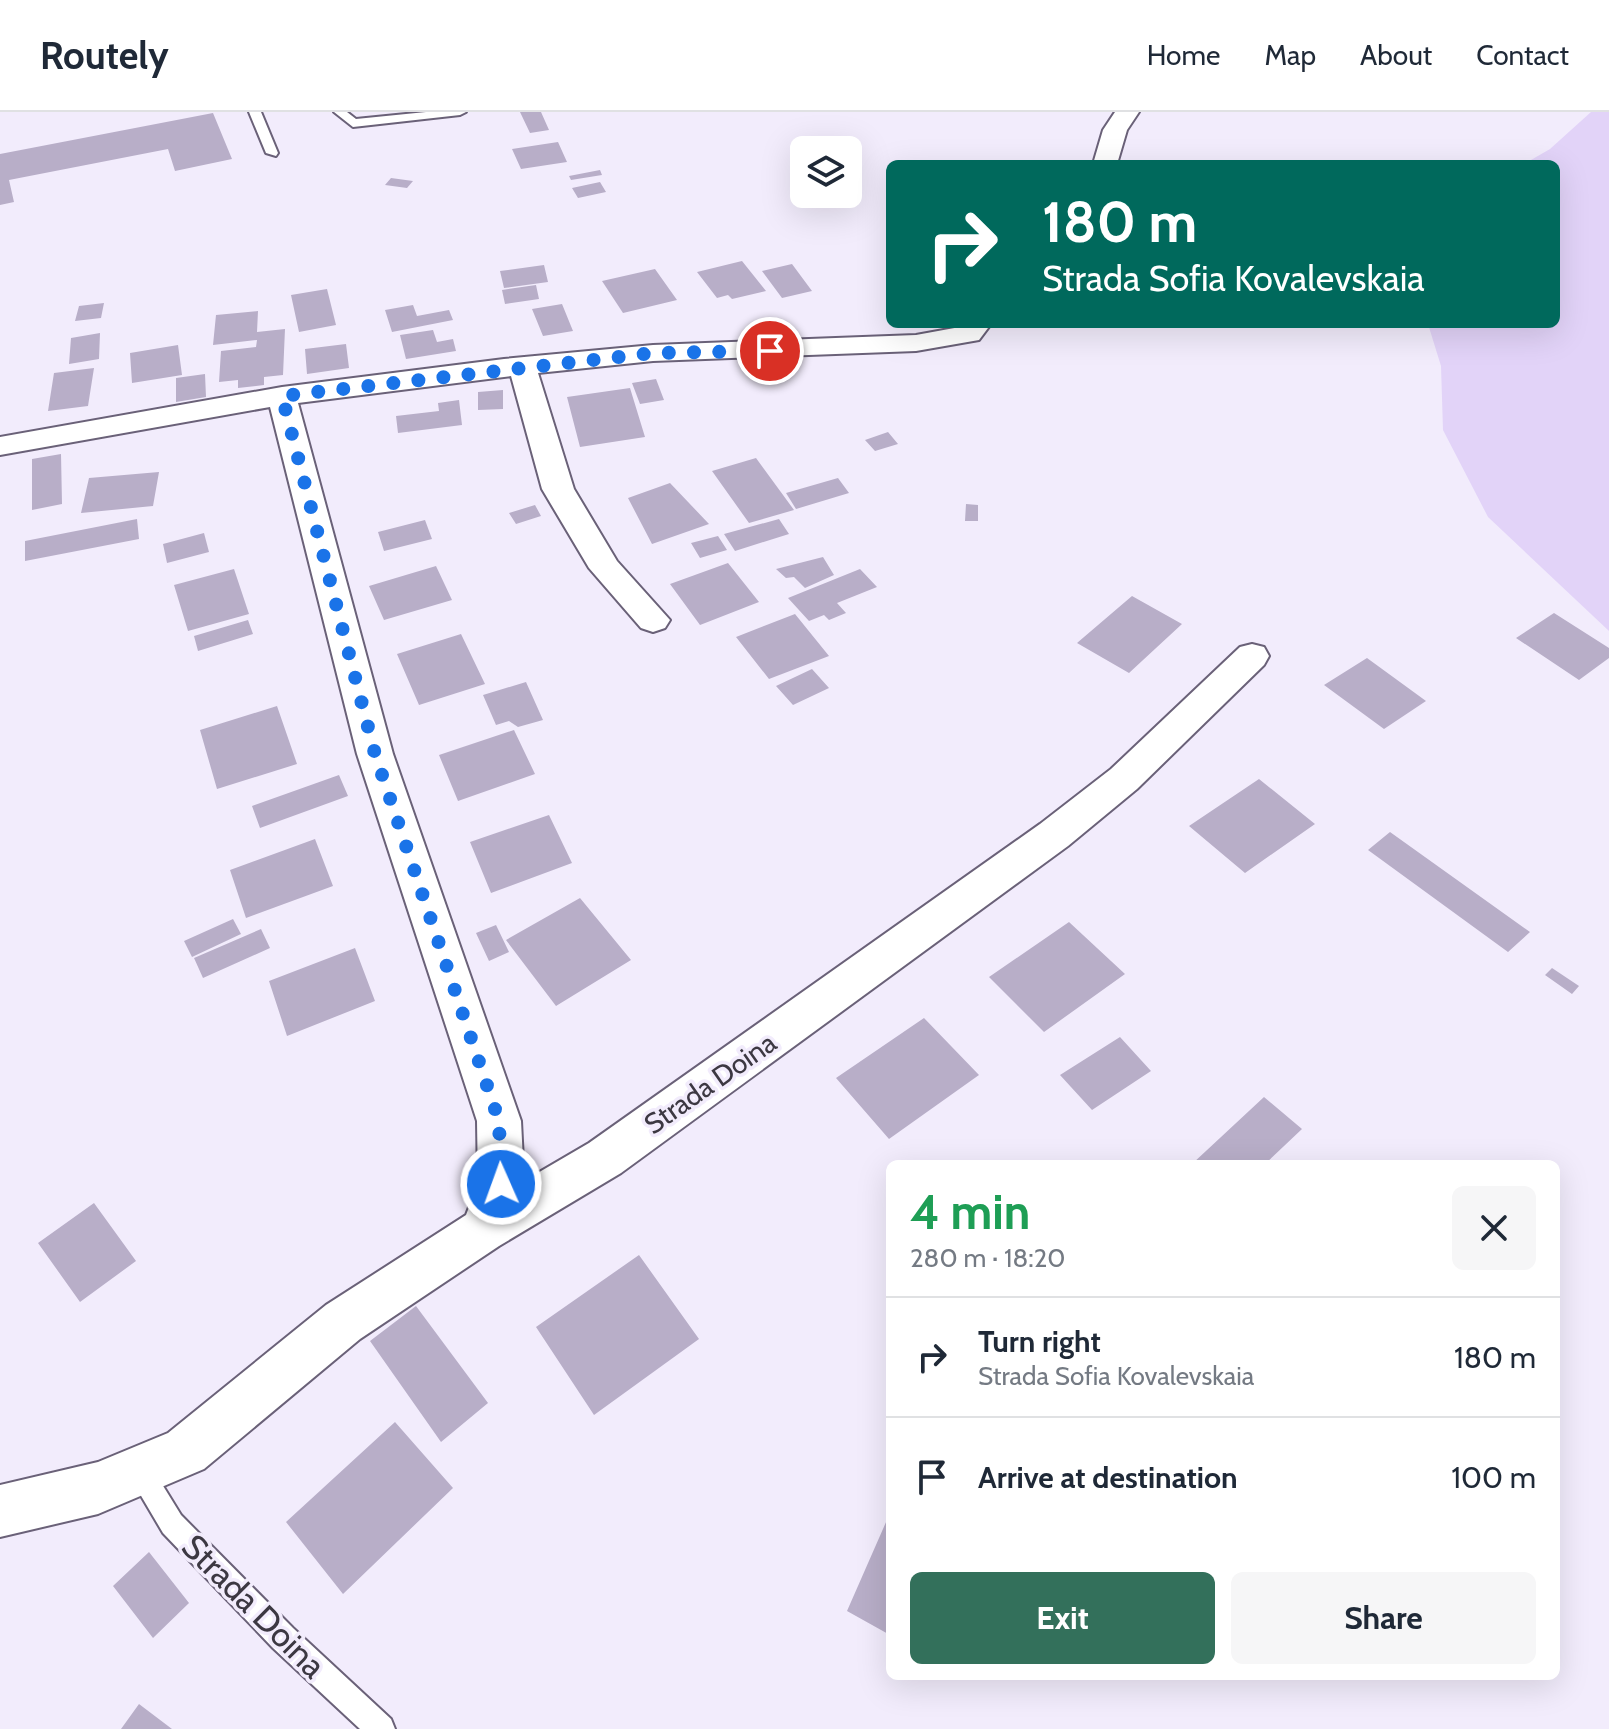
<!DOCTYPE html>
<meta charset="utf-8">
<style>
:root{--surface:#fff;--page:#f6f6f7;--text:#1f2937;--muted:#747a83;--line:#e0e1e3;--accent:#33705b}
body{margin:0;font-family:Cabin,sans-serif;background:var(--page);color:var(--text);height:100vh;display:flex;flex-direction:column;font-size:30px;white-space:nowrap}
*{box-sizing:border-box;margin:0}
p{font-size:26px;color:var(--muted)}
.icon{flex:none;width:44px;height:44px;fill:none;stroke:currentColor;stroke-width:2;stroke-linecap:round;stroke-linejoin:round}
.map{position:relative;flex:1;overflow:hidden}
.side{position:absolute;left:886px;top:1048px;width:674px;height:520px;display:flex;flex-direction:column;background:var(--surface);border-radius:12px;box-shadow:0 8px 32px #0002}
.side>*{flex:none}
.top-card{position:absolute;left:886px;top:48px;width:674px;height:168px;border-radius:12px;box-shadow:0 8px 32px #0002;background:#00695c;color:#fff;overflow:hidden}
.controls{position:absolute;left:790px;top:24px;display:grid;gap:16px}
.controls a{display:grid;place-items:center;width:72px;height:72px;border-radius:12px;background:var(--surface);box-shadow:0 8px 32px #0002;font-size:40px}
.pin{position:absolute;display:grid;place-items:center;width:68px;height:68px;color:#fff;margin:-34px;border:4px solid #fff;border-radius:50%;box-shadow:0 2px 8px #0007}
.me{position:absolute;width:88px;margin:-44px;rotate:358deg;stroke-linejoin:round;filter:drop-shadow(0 0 6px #0008)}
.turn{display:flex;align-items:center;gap:28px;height:168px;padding:0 24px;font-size:36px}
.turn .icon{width:104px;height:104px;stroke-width:2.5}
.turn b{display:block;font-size:56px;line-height:68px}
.round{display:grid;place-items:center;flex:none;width:84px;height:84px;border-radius:12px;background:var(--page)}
.overview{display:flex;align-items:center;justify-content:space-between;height:136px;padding:0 24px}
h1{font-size:48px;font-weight:700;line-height:60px;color:#1e9e55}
.cta{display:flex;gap:16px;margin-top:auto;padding:16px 24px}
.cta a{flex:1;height:92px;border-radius:12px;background:var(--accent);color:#fff;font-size:32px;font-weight:700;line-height:92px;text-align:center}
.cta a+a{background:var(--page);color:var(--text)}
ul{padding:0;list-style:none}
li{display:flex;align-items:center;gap:24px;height:120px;padding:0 24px;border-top:2px solid var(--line)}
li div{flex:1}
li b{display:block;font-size:30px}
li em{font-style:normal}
header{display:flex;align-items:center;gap:48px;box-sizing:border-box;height:112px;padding:0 40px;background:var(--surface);border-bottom:2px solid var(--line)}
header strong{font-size:38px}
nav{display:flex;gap:44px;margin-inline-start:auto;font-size:28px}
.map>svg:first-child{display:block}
.green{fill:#e2d3f8}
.building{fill:#b8aec8}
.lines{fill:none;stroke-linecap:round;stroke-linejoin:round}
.lane-casing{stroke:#6a6178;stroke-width:4}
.street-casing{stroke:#6a6178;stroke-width:4}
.lane{fill:#fff;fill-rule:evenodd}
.street{fill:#fff;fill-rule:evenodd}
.route{stroke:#1a73e8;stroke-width:14;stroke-dasharray:0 25.2}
.labels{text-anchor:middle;stroke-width:7;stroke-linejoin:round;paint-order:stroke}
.street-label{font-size:28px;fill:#3c3842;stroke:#f2ecfc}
.near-street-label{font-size:34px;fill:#3c3842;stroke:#f2ecfc}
</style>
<header>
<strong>Routely</strong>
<nav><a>Home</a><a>Map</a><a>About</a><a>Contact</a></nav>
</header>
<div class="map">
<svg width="1609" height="1617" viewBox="0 0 1609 1617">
<rect width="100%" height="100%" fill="#f2ecfc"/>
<path class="green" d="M1591 0H1609V519L1488 405 1443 318 1441 254 1428 212H1556V52H1524L1550 37Z"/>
<path class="building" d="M520 0H541L549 18 530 21Z
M213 1 232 47 175 59 168 37 9 68 14 90 0 93V42Z
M558 30 567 50 521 57 512 37Z
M600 58 602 63 571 68 569 64Z
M391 66 413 69 407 76 385 73Z
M600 70 606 80 578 86 572 76Z
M742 149 766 179 732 187 728 183 717 186 697 160Z
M792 152 812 179 782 186 762 159Z
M544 153 548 170 504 176 500 159Z
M655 157 677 188 623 201 602 169Z
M536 173 539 187 505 192 502 178Z
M327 177 336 213 299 220 291 183Z
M104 191 101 206 75 209 79 194Z
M562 192 573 219 543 224 532 197Z
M413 193 417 204 449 198 453 208 392 220 385 198Z
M258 199 257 220 285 217 283 263 264 265V273L238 276V268L219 270 221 239 256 235 257 228 213 233 216 203Z
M433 218 437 230 453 227 456 239 406 247 400 223Z
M100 221 99 247 69 252 71 226Z
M346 232 349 256 307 262 305 237Z
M178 233 182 263 132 271 130 241Z
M94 256 88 294 48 299 54 261Z
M205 262 206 285 176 290V266Z
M656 267 664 288 640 292 632 271Z
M630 276 645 325 580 335 567 285Z
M503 278V297L478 298V280Z
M459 288 462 313 398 321 396 304 439 299 438 291Z
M888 320 898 332 875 339 865 328Z
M61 342 62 392 32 398V347Z
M756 346 794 398 749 411 712 359Z
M159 360 153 394 81 401 89 366Z
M838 366 849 381 796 397 786 381Z
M670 371 709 412 652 432 628 386Z
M966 392 978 393V409H965Z
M535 393 541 404 516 412 509 401Z
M137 407 139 427 25 449V429Z
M779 407 789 422 735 439 724 422Z
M425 408 432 427 384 439 378 420Z
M204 421 209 440 167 451 163 432Z
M718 424 727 438 700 446 691 431Z
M823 445 834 463 805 476 794 465 786 466 776 457Z
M728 451 759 490 700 513 670 472Z
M436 454 452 488 384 508 369 474Z
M234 457 249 502 188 519 174 473Z
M860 457 877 475 837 491 846 501 829 508 824 503 809 509 788 486Z
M1132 484 1182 512 1129 561 1077 531Z
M1554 501 1609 536V546L1579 568 1516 526Z
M795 502 829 544 769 567 736 525Z
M248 508 253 522 198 539 194 524Z
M461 522 485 572 419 593 397 542Z
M1367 546 1426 589 1384 617 1324 573Z
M812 557 829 576 793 593 776 574Z
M526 570 543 608 518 615 509 609 496 613 483 583Z
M277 594 297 652 217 677 200 618Z
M514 618 535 662 458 689 439 643Z
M339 663 348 684 260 716 252 694Z
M1259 667 1315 712 1245 761 1189 714Z
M549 703 572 751 491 781 470 730Z
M1390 720 1530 820 1508 840 1368 738Z
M315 727 333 774 246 806 230 758Z
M580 786 631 848 556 894 506 828Z
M233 807 241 822 192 845 184 829Z
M1069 810 1125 862 1044 920 989 865Z
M496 813 509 840 489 849 476 821Z
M261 817 270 836 203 866 194 846Z
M355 836 375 889 287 924 269 869Z
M1552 856 1579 874 1572 882 1545 863Z
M924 906 979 963 889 1027 836 966Z
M1120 925 1151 959 1092 998 1060 963Z
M1264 985 1302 1017 1265 1052H1192Z
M94 1091 136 1149 80 1190 38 1131Z
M639 1143 699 1227 594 1303 536 1215Z
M416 1194 488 1291 441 1330 370 1229Z
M395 1310 453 1376 343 1482 286 1410Z
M890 1401V1523L847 1499Z
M149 1440 189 1491 153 1526 113 1474Z
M139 1592 172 1617H121Z"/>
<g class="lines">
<defs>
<path id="lane" d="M249 0H261L278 41 276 44 266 41Z
M334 0H347L356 7 426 0H466L460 3 353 15Z
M140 1347 149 1351 181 1403 293 1516 391 1607 395 1617H360L273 1536 163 1421 127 1360 131 1351Z"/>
<path id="street" d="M1115 0H1139L1127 18 1117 52H1093L1103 18Z
M962 212H991L979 228 916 239 653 249 538 261 574 377 617 449 670 508 665 516 653 520 641 516 589 456 542 377 511 264 298 291 393 642 521 1009 524 1069 589 1031 1040 712 1111 657 1240 535 1252 532 1264 535 1269 544 1264 553 1137 677 1068 734 621 1061 499 1134 360 1227 204 1357 98 1402 0 1425V1373L98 1350 168 1321 326 1193 466 1103 478 1072 477 1009 357 642 270 295 0 343V325L282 275 504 247 653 233 916 223 960 215Z"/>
</defs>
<use href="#lane" class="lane-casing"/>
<use href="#street" class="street-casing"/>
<use href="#lane" class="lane"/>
<use href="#street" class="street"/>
</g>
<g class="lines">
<path class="route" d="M501 1072 499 1009 375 642 282 284 653 241 770 239"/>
</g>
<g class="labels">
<g class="street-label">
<text transform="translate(710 971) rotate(-35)" y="10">Strada Doina</text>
</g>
<g class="near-street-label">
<text transform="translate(254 1494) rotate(45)" y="12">Strada Doina</text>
</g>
</g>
</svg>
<div class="controls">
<a><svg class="icon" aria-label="layers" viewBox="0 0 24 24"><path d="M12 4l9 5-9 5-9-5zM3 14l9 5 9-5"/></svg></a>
</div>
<div class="pin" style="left:770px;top:239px;background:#d93025"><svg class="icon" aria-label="arrive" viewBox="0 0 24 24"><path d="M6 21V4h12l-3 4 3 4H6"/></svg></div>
<svg class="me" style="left:501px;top:1072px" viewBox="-20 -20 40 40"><circle r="17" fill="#1a73e8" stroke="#fff" stroke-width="3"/><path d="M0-11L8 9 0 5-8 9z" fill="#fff"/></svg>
<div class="top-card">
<div class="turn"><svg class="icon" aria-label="right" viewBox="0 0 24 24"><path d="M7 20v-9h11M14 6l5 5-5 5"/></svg><div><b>180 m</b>Strada Sofia Kovalevskaia</div></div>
</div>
<section class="side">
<div class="overview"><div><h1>4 min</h1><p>280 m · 18:20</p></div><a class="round"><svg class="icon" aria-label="close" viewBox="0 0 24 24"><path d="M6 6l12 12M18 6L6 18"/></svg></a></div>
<ul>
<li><svg class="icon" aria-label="right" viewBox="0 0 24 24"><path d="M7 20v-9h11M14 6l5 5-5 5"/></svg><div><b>Turn right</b><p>Strada Sofia Kovalevskaia</p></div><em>180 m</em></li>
<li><svg class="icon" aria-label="arrive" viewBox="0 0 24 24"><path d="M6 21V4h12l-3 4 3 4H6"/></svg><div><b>Arrive at destination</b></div><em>100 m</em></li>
</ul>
<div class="cta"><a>Exit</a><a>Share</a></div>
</section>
</div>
